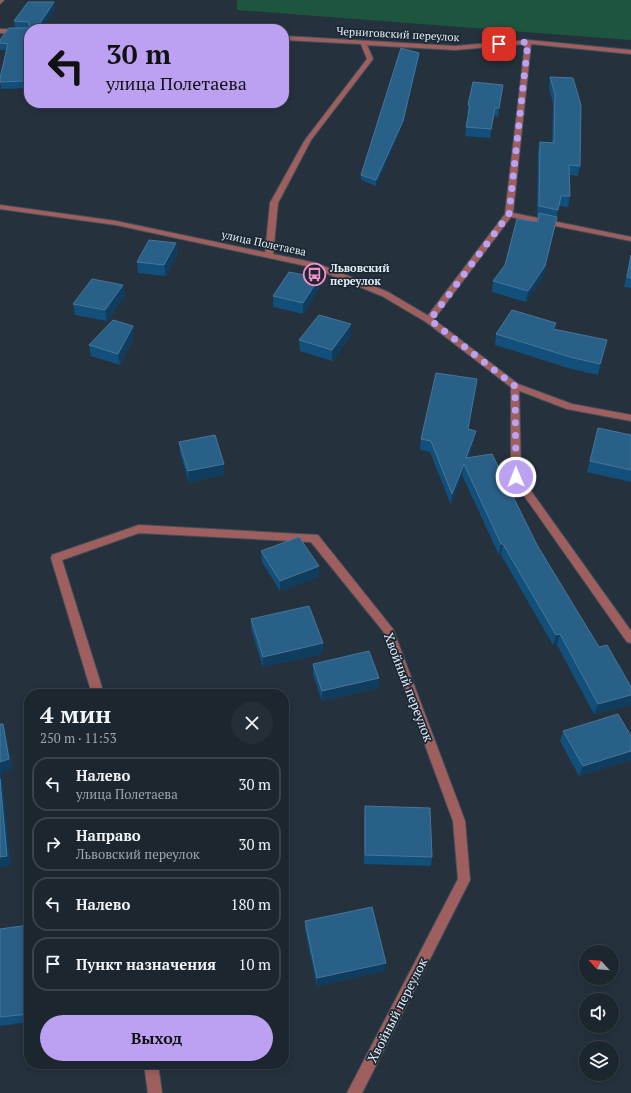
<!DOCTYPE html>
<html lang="ru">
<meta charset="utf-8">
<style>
:root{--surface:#1c262e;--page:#252e36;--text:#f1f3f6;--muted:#a0a5aa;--line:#3a434a;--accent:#bca0f2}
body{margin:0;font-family:"PT Serif",serif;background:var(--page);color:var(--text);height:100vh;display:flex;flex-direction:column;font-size:15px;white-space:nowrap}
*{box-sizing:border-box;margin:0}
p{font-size:13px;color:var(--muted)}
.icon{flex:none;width:22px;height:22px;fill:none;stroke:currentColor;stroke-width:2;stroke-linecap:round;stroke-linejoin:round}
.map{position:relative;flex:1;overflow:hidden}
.panel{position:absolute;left:24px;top:689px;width:265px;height:380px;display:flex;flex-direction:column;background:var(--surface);border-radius:16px;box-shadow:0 2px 10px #0003,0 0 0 1px var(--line)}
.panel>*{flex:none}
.hud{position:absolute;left:24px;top:24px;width:265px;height:84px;border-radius:16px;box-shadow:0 2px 10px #0003,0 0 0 1px var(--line);background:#bca0f2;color:#111;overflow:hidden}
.needle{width:26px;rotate:296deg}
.fabs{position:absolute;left:579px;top:945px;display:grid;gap:8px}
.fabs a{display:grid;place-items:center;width:40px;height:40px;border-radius:50%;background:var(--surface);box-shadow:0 2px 10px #0003,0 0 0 1px var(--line);font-size:20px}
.pin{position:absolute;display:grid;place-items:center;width:34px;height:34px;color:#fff;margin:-17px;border-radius:8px;box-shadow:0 2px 6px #0006}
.me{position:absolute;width:44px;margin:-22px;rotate:359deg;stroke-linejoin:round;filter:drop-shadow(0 0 3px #0008)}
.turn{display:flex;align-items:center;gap:14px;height:84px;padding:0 16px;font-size:18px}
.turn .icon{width:52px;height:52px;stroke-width:2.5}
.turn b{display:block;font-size:28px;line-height:34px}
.round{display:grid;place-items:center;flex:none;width:42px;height:42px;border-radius:21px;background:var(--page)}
.summary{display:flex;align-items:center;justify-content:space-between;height:68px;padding:0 16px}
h1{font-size:24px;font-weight:700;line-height:30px}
.action{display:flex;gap:8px;margin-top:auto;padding:8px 16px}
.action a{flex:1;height:46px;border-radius:24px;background:var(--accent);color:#111;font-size:16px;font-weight:700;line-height:46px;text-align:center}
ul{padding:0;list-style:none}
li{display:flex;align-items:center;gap:12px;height:54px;margin:0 8px 6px;padding:0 8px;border:2px solid var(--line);border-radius:16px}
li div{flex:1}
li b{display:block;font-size:15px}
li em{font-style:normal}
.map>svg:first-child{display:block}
.green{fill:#1e553f}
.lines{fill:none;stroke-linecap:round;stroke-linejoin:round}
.minor-casing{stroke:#44505b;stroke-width:2}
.tertiary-casing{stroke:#44505b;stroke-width:2}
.minor{fill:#9e5f5e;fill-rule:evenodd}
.tertiary{fill:#9e5f5e;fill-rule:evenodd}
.wall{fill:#124f7b}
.shaded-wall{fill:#103c5d}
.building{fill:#296088;stroke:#46769a}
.route{stroke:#bca0f2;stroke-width:7;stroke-dasharray:0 12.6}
.labels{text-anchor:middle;stroke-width:3.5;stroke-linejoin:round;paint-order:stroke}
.far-street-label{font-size:11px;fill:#e6eef6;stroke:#1b2834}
.far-poi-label{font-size:11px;font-weight:bold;fill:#e6eef6;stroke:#1b2834;text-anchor:start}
.street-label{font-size:13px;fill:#e6eef6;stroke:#1b2834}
</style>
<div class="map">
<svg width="631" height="1093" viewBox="0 0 631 1093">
<rect width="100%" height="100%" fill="#25323e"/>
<path class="green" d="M237 0H631V40L237 10Z"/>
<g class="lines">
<defs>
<path id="minor" d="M0 0H4L0 4Z
M0 29 29 30V34L0 33Z
M284 36 455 46 528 40 631 50V54L531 44 513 213 631 237V241L511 217 432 322H426V318L505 214 525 44 455 50 367 45 373 59 311 140 278 203 273 254 272 256H266L265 254 270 203 305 140 367 59 361 44 284 40Z
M515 383 519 386 521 477 631 631V643L627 642 511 477V386Z
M139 525 318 535 393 629 465 821 470 880 362 1093H347L458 879 453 821 383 631 311 542 139 533 62 560 104 694H92L51 558 52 555Z
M144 1064H158L162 1093H148Z"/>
<path id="tertiary" d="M0 205 116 221 316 263 388 292 432 318 518 384 572 404 631 415V421L567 409 512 388 426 322 382 296 311 267 116 225 0 209Z"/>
</defs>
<use href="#minor" class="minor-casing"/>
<use href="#tertiary" class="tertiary-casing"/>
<use href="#minor" class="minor"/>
<use href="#tertiary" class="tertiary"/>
</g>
<path class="wall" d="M55 9 41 29H29V74L27 88 1 89 0 78 6 50H0V40L15 28 14 21Z
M419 53V58L402 126 376 186 361 180V175Z
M550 77 580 166 578 176 570 175V196L568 207 559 206 543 277 526 302 492 292 493 281 537 222 538 217 537 216 538 152 540 142H552L553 104 549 87Z
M502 93 498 117 494 116 490 138 465 136 469 114H467L468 105Z
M176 243 177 254 166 276 138 273 137 262Z
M631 254V288L624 287Z
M123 285 125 296 107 321 75 315 73 304Z
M319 289 303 314 273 307V296Z
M556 323 555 330 605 351 598 375 568 368 495 345 496 334Z
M133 326 134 337 120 365 91 356 89 345Z
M351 335 332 361 300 351 299 340Z
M476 390 468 429 474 442 468 458 537 545 599 647 631 695V705L594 714 557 645H553L501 555H499L462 475 451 505 430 452 420 450 421 439Z
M598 428 631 435V482L587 472Z
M179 442 225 475 189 482 180 453Z
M261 551 319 577 280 591 262 562Z
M251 619 323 643 322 654 263 667 251 629Z
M313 664 378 688 322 701 313 674Z
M563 731 631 736V760L579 776 560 741Z
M365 806 432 857 431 866 364 864V816Z
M305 921 385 971 317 986 305 930Z
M29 925V1022L0 1026V929Z"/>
<path class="shaded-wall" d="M54 2 55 9 41 29H36Z
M419 53V58L402 126 376 186V180Z
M29 60V74L27 88 25 81Z
M503 85 502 93 498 117 499 108Z
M557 217 543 277 526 302 528 291Z
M176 243 177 254 166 276 164 265Z
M319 278V289L303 314V303Z
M123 285 125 296 107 321 105 310Z
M556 323 554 334 553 329Z
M351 324V335L332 361V350Z
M133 326 134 337 120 365 118 354Z
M607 340 605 351 598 375 600 364Z
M477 379 476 390 466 440 468 429Z
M476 431 474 442 465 467 466 458Z
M224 464 225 475 189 482 188 471Z
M464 464 462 475 451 505 452 494Z
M501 544H503L501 555H499Z
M319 566V577L280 591V581Z
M560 634 557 645H553L556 635Z
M323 643 322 654 263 667V657Z
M379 678 378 688 322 701V691Z
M631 695V705L594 714 598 704Z
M3 724 6 734 13 769 2 772 11 865 0 868V762Z
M631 751V760L579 776 583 766Z
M386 963 385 971 317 986V978Z"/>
<path class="building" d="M28 2H54L36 29H29V60L25 81 0 82V78L8 44 0 43V40L9 28H29V22L14 21Z
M401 48 419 53 403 121 376 180 361 175Z
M550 77 573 78 581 105 580 166 569 165 570 196H561L558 210 539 206 540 142 554 143 555 94Z
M473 82 503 85 499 108H495L491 129 466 127 470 106 468 105Z
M539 213 557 217 545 266 528 291 493 281 505 265 517 219 538 222Z
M149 240 176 243 164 265 137 262Z
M631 255V278L627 277Z
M289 272 319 278 303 303 273 296Z
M92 279 123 285 105 310 73 304Z
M512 310 556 323 553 329 607 340 600 364 570 357 496 334Z
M319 315 351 324 332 350 299 340Z
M113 320 133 326 118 354 89 345Z
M436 373 477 379 468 429 476 431 466 458 492 454 537 545 599 647 607 645 631 687V695L598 704 560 634 556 635 503 544H501L464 464 452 494 431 441 421 439Z
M598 428 631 435V470L590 461Z
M215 435 224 464 188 471 179 442Z
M299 537 319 566 280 581 261 551Z
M309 606 323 643 263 657 251 619Z
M369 651 379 678 322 691 313 664Z
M618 714 631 736V751L583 766 563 731Z
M0 724H3L9 759 0 762Z
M0 779 7 856 0 857Z
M365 806 430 808 432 857 365 855Z
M372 907 386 963 317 978 305 921Z
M29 925V1014L0 1017V929Z"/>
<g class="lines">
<path class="route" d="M499 44 528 42 509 214 430 320 515 386 516 477"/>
</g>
<defs>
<symbol id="bus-ring" viewBox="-11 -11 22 22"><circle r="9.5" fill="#1b2834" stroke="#f98fca" stroke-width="1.5"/><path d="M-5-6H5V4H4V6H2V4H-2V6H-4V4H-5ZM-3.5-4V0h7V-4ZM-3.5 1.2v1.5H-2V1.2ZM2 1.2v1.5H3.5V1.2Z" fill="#f98fca"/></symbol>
</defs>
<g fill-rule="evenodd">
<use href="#bus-ring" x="302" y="262" width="25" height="25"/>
</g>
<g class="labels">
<g class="far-street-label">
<text transform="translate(398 34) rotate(3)" y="4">Черниговский переулок</text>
<text transform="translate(264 243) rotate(12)" y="4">улица Полетаева</text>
</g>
<g class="far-poi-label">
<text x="330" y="272">Львовский<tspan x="330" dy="13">переулок</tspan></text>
</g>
<g class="street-label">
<text transform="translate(409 687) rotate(69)" y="5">Хвойный переулок</text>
<text transform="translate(397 1010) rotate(-63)" y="5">Хвойный переулок</text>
</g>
</g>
</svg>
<div class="fabs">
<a><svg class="needle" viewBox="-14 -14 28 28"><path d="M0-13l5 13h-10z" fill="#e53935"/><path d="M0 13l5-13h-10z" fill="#a0a5aa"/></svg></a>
<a><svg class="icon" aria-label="sound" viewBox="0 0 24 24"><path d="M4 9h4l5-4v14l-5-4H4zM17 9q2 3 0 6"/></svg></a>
<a><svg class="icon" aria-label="layers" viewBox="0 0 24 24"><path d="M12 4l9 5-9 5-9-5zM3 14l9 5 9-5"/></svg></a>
</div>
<div class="pin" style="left:499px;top:44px;background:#d93025"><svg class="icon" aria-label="arrive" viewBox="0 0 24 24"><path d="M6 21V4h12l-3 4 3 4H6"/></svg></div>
<svg class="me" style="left:516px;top:477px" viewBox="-20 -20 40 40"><circle r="17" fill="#bca0f2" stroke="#fff" stroke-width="3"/><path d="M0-11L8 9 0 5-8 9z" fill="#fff"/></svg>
<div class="hud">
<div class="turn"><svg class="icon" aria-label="left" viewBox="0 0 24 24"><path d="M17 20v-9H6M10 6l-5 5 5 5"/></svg><div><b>30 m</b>улица Полетаева</div></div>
</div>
<section class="panel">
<div class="summary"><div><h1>4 мин</h1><p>250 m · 11:53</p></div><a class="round"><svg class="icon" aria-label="close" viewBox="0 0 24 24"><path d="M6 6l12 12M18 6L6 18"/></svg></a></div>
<ul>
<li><svg class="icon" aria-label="left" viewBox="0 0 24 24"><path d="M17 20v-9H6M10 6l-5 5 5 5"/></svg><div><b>Налево</b><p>улица Полетаева</p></div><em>30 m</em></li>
<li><svg class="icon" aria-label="right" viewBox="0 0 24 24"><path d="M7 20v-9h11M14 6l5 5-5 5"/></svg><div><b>Направо</b><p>Львовский переулок</p></div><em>30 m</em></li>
<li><svg class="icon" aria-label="left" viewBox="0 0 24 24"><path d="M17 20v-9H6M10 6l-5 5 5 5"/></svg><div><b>Налево</b></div><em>180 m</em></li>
<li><svg class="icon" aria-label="arrive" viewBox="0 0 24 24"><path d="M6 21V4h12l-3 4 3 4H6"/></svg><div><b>Пункт назначения</b></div><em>10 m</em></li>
</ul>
<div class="action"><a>Выход</a></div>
</section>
</div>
